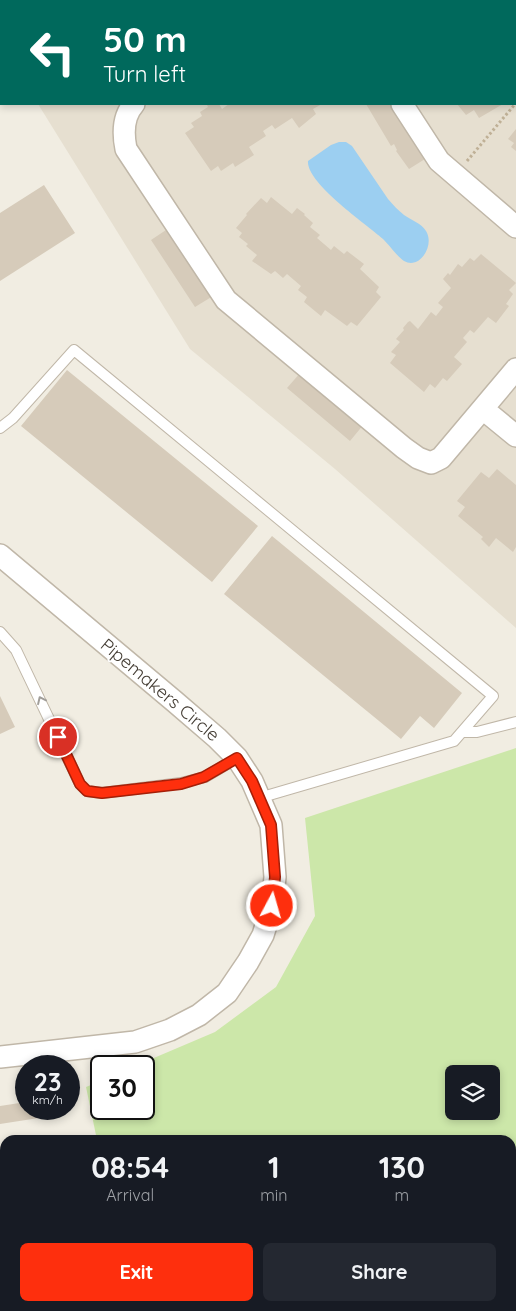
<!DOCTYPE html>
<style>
:root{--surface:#171b24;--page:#242831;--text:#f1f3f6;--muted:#9ea1a6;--accent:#fe2f0d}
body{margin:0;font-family:Quicksand,sans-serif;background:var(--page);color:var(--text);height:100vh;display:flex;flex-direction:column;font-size:19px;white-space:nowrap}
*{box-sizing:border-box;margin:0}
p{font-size:16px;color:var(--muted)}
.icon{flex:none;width:28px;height:28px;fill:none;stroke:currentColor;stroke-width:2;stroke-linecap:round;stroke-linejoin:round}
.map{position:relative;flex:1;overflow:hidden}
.sheet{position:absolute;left:0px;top:1135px;width:516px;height:176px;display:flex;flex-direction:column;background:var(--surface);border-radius:15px 15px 0 0;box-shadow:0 2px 8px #0003}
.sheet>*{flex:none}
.hud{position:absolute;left:0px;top:0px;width:516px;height:105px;box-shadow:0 2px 8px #0003;background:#00695c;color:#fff;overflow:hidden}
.tools{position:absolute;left:445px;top:1065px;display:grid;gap:10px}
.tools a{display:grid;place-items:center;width:55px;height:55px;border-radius:8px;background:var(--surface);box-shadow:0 2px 8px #0003;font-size:25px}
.speed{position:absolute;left:15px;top:1055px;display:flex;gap:10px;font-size:25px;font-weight:700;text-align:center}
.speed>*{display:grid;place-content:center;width:65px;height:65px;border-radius:50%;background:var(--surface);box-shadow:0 2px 8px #0003;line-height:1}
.speed small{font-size:12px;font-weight:400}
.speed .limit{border:2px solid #111;border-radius:8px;background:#fff;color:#111}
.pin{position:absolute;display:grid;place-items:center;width:42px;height:42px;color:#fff;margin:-21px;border:2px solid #fff;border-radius:50%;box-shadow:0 1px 5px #0007}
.me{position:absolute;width:55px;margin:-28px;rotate:6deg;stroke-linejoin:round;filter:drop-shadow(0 0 4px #0008)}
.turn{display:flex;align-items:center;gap:18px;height:105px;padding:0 20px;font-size:22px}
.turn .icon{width:65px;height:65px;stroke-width:2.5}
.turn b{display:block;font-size:35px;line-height:42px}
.eta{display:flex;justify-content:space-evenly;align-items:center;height:85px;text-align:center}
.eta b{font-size:30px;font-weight:700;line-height:35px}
.action{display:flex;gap:10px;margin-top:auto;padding:10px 20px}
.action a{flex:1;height:58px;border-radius:8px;background:var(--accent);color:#fff;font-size:20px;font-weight:700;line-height:58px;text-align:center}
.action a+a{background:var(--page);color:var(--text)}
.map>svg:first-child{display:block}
.residential{fill:#e6dfd0}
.green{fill:#cce7a9;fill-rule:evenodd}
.water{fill:#9ccff1}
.building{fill:#d6cbba}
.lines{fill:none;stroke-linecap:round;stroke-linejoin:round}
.lane-casing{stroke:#c0b7a8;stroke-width:12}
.street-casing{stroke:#c0b7a8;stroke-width:24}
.path{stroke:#bfb096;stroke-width:3;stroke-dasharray:2.5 2.5;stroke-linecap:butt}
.lane{stroke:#fff;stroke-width:10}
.street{stroke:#fff;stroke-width:21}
.oneway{stroke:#a19e99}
.route-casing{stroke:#a51f08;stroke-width:12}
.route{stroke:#fe2f0d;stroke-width:9}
.labels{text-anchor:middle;stroke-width:4;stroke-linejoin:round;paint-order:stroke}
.street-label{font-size:18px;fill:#433c33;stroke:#fff}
</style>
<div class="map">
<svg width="516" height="1311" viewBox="0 0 516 1311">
<rect width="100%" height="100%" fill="#f1ede2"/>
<path class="residential" d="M182 0H516V628L335 469 190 349 38 104H515V1H180Z"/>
<path class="green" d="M516 748V1311H80L111 1306H511V1140H97L86 1087 101 1081V1109H144V1066H135L215 1032 276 987 315 916 305 818ZM454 1074H491V1111H454Z"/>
<path class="water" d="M339 142H346L352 146 388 199C393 205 398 210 404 215 411 220 421 223 426 231 435 245 420 270 404 261 398 257 389 245 383 239 366 224 306 183 308 161L331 145Z"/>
<path class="building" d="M209 104H219L222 109 229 104H322L313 109 316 114 299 128 292 118 275 129 272 125 263 131 266 136 249 147 254 155 235 167 233 163 221 171 218 166 211 171 185 133 194 127 191 123 202 116 200 112 208 107 207 105Z
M366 104H391L425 159 409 169 396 151 397 150 394 144 391 146Z
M457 104H503L479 118 474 110 466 115Z
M516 129V151L511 147 514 143 508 139Z
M44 185 75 233 0 281V213Z
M271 197 292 214 297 208 305 214 304 215 313 223 310 227 320 235 317 238 331 250 334 246 344 254 347 251 364 264 360 269 379 287 376 292 381 297 357 326 351 322 347 326 325 310 321 316 304 302 307 297 298 290 301 286 287 274 283 278 275 271 271 274 252 261 257 255 246 246 248 244 239 237 242 233 236 228 247 215 246 214 261 198 267 203Z
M169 228 213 296 195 307 151 240Z
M481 254 516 283 509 290 513 294 506 304 509 306 496 323 488 317 474 333 470 330 463 338 467 342 454 357 462 364 447 381 443 378 435 388 430 384 424 392 390 363 396 355 391 352 400 342 396 339 404 330 403 328 408 322 410 321 418 329 431 312 436 316 443 307 438 303 451 288 443 279 448 273 450 275 458 264 462 267 470 258 474 261Z
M67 370 258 526 212 582 21 426Z
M301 372 364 424 350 441 287 388Z
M497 469 516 485V547L513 552 496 538 489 547 481 539 483 537 458 516 465 507 457 501 481 472 489 478Z
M272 536 462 693 434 728 420 716 401 739 224 594Z
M0 696 15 727 0 734Z
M26 1102V1109H58V1115L0 1124V1106Z
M0 1150H5V1230L0 1231Z
M5 1282V1292L0 1293V1283Z"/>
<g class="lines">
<defs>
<path id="lane" d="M0 428 13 418 74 350 493 696 454 741 259 798
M0 632 16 650 80 784 87 791 102 793 181 783 205 777 237 758
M462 732H477L516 722"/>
<path id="street" d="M335 0 336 1
M286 1 288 0
M134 104C123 116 123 134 126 149L226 300 404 448 418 458 431 463 441 458 516 369
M402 104 439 161 516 227
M483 409 516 436
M0 555 174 701 217 738 237 758 252 781 271 825 275 877 272 906 263 935 248 962 227 993 199 1015 170 1030 135 1042 0 1057"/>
</defs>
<use href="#lane" class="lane-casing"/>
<use href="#street" class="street-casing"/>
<path class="path" d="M489 0 490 1
M515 4 516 3
M515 18H516
M467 161 516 103"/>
<use href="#lane" class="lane"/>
<use href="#street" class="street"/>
</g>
<defs><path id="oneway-chevron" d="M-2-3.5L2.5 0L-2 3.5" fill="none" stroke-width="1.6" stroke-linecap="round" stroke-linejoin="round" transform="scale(1.25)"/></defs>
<use class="oneway" href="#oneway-chevron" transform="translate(41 700) rotate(-115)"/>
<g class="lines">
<defs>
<path id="route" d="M58 737 80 784 87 791 102 793 181 784 204 777 237 758 252 781 271 825 275 877 272 906"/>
</defs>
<use href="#route" class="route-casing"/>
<use href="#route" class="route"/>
</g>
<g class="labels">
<g class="street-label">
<text transform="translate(160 690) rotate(40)" y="6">Pipemakers Circle</text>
</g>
</g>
</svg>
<div class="tools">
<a><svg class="icon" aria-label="layers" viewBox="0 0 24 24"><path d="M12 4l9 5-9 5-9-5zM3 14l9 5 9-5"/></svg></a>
</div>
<div class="speed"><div>23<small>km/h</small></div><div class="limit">30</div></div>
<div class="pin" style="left:58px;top:737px;background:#d93025"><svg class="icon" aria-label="arrive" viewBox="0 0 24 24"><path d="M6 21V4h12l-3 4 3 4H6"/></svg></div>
<svg class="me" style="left:272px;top:906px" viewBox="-20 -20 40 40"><circle r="17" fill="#fe2f0d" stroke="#fff" stroke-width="3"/><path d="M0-11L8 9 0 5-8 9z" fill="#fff"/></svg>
<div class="hud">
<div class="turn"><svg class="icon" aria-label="left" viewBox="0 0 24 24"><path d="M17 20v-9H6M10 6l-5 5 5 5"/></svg><div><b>50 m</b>Turn left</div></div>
</div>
<section class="sheet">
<div class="eta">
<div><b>08:54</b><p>Arrival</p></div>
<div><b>1</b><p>min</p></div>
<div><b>130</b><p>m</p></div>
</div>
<div class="action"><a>Exit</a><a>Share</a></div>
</section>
</div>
